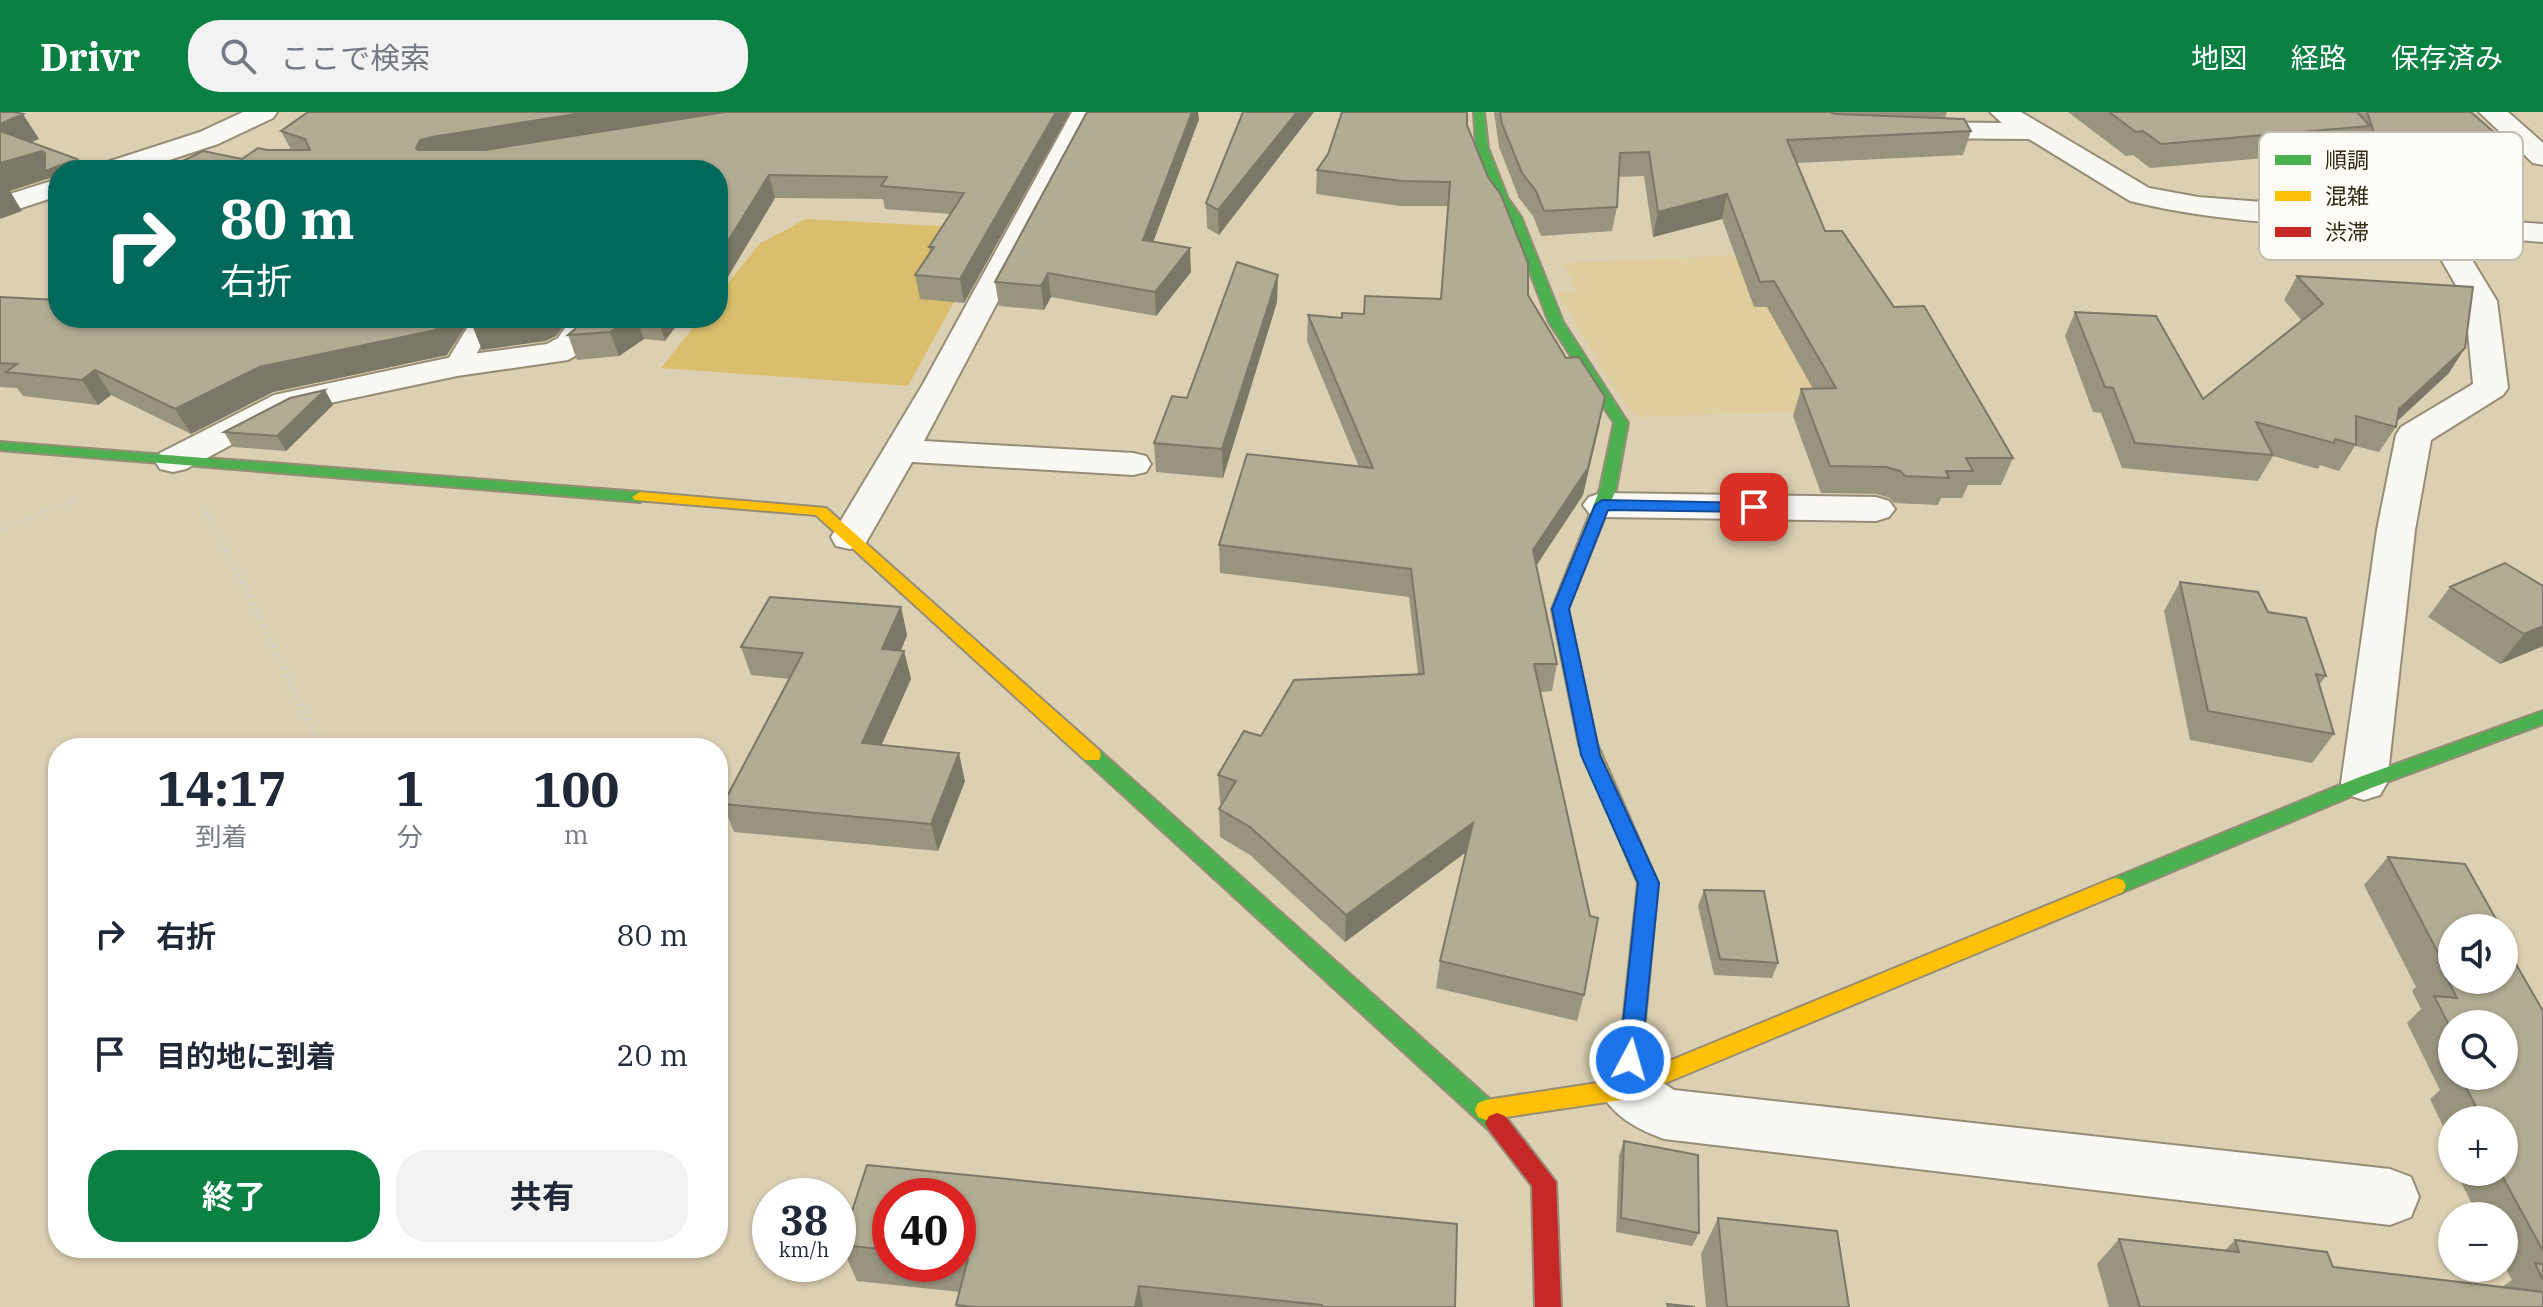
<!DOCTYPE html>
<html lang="ja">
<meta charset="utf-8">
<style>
:root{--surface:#fff;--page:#f2f2f3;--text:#1f2937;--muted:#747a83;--accent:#0b8043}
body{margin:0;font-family:"IBM Plex Serif","Noto Sans JP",serif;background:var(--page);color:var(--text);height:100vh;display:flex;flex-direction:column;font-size:30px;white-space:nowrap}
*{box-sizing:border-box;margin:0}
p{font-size:26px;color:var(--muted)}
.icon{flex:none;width:44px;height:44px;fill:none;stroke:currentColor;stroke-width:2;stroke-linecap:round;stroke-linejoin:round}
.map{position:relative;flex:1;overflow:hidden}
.panel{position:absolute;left:48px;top:626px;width:680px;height:520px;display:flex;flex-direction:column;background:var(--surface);border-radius:32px;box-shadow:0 2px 6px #0004}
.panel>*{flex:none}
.top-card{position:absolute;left:48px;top:48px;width:680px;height:168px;border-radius:32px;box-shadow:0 2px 6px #0004;background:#00695c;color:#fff;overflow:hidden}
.fabs{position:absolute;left:2438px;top:802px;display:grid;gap:16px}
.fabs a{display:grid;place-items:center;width:80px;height:80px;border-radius:50%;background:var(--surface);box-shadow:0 2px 6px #0004;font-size:40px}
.speed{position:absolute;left:752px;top:1066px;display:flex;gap:16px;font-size:40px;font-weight:700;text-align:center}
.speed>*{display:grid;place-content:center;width:104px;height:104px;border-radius:50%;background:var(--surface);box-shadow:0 2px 6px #0004;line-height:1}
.speed small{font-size:20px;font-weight:400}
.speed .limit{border:12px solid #d22;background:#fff;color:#111}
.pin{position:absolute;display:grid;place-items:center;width:68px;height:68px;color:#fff;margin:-34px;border-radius:16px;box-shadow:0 4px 12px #0006}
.me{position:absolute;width:88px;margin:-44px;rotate:6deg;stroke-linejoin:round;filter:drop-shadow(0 0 6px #0008)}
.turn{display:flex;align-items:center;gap:28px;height:168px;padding:0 40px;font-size:36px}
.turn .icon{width:104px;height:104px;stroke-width:2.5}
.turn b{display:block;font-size:56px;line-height:68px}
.eta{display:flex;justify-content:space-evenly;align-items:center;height:136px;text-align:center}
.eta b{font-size:48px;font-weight:700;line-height:56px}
.primary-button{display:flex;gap:16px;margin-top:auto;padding:16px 40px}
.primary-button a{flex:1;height:92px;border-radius:32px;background:var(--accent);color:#fff;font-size:32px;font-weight:700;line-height:92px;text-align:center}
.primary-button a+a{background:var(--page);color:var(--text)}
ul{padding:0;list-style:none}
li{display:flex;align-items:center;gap:24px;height:120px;padding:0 40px}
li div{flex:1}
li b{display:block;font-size:30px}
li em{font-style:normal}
header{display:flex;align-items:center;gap:48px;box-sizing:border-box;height:112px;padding:0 40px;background:var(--accent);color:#fff}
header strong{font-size:38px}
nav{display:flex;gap:44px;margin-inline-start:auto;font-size:28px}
.search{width:560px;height:72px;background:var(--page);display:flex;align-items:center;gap:20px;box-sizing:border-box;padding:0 28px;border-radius:32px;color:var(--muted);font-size:30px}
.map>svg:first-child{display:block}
.built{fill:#e0cd9d}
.green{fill:#dbbe6c}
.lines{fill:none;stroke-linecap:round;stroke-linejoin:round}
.lane-casing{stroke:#978d76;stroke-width:4}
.street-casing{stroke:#978d76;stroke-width:4}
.fast-casing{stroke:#978d76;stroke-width:4}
.slow-casing{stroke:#978d76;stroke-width:4}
.jam-casing{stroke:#978d76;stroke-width:4}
.path-far1{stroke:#d2cec5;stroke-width:4;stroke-dasharray:2 5;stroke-linecap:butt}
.path{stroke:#d2cec5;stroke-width:5;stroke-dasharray:2 6;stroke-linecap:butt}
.lane{fill:#faf8f3;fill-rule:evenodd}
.street{fill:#faf8f3;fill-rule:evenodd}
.fast{fill:#4caf50;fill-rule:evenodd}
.slow{fill:#ffc107;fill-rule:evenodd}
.jam{fill:#c62828;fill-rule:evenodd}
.wall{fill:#98947e;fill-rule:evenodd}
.shaded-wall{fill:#7c7867}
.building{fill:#b1ac93;stroke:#7c7867;stroke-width:2}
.route{fill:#1a73e8;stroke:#114b97;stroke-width:2}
.key{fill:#fdfbf5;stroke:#c0bdb2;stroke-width:2}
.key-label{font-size:22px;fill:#332b15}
</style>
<header>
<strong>Drivr</strong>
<div class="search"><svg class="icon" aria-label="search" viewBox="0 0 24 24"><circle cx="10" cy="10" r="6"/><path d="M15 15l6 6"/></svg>ここで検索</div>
<nav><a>地図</a><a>経路</a><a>保存済み</a></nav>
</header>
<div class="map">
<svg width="2543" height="1195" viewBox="0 0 2543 1195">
<rect width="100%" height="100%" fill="#dcd0b2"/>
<path class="built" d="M1855 138 1885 297 1637 305 1623 291 1557 181 1577 179 1563 151Z"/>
<path class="green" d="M806 107 994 117 908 274 661 256 701 206H718V184L759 132Z"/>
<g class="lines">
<defs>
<path id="lane" d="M473 206H497L466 260H448L444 254Z"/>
<path id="street" d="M243 0H277L273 6 218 32 139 58H97L101 52 200 20Z
M1072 0H1098L924 329 1133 341 1146 344 1151 352 1146 360 1133 363 912 350 864 434 850 437 836 434 831 425 923 272Z
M1990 0H2021L2149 76 2198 85 2543 112V130L2457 123 2497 189 2508 276 2503 283 2431 328 2415 418 2387 671 2380 683 2364 688 2348 683 2341 671 2377 418 2396 323 2401 315 2473 272 2465 189 2426 121C2328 113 2226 113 2130 89L2029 27 1909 26 1900 24 1896 18 1900 12 1909 10 2002 11Z
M2479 0H2508L2543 31V53L2533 51Z
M58 67V84L0 103V85Z
M572 206H604L582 240 568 248 457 264 297 298 186 357 173 360 160 357 155 349 160 341 274 283 457 244 547 232 558 226Z
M1602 381 1876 385 1889 389 1895 397 1889 405 1876 409 1602 405 1589 401 1583 393 1589 385Z
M1627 952 1647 960 1674 978 2390 1057 2411 1065 2419 1085 2411 1105 2390 1113 1664 1027C1637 1017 1612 1004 1599 977L1607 960Z"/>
<path id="fast" d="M1474 0H1484L1488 36 1508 87 1521 105 1563 210 1628 311 1616 377 1568 497 1597 632 1588 639 1579 632 1552 497 1600 377 1614 311 1549 210 1509 105 1496 88 1476 36Z
M0 330 640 380 648 385 640 390 0 338Z
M2543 599V612L2371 676 2123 780 2116 782 2109 780 2106 774 2109 768 2357 666Z
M1092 636 1099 638 1494 991 1509 1011 1505 1018 1497 1021 1489 1018 1085 648 1083 643 1085 638Z"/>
<path id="slow" d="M640 380 826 396 1099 638 1101 643 1099 648H1085L816 403 635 388 632 385Z
M1588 625 1597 632 1658 771 1640 961 2109 768 2116 766 2123 768 2126 774 2123 780 1627 987 1486 1008 1478 1005 1475 998 1478 991 1486 988 1617 968 1638 771 1579 632Z"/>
<path id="jam" d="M1497 1001 1505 1004 1556 1070 1561 1195H1535L1532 1074 1489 1018 1485 1011 1489 1004Z"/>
</defs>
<use href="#lane" class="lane-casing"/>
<use href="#street" class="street-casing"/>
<use href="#fast" class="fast-casing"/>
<use href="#slow" class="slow-casing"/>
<use href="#jam" class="jam-casing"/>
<path class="path-far1" d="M203 394 243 471
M0 418 77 387"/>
<path class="path" d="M242 469 321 636"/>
<use href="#lane" class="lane"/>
<use href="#street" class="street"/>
<use href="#fast" class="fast"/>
<use href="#slow" class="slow"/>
<use href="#jam" class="jam"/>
</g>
<path class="wall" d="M1070 0 964 191 920 187 915 163 930 141 929 135 950 102 885 97 883 87 775 86 723 173 718 176V58L267 38H291L281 19Z
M1243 0 1219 123 1207 116 1206 91Z
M1494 0H1947L1945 6 1971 19 1963 43 1796 51 1825 119 1894 195 2013 346 2001 373H1968L1962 386H1941L1938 393 1894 391 1890 386 1876 382 1821 381 1793 304 1801 277H1813L1767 195H1754L1722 107 1653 125 1644 64 1618 65 1617 95 1612 119 1541 124 1533 104 1519 86 1499 35Z
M2068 0H2471L2490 77 2474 104 2377 96 2358 37 2357 38 2150 56 2133 43 2126 44Z
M1199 7 1153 130 1191 160 1156 204 1051 185 1044 198 999 194 995 170Z
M1467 13 1528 183 1600 312 1583 383 1536 454 1557 552 1552 579 1541 580 1584 883 1577 909 1436 876 1440 849 1466 740 1345 830 1250 743 1220 725 1219 697 1222 692 1220 691 1218 663 1261 624 1418 562 1409 485 1220 461 1219 433 1359 355 1307 229 1308 203 1342 206 1441 187 1448 94H1400L1316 82 1317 58Z
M2297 164 2449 261 2397 309 2396 315 2379 340 2355 334 2339 359 2320 353 2318 357 2273 344 2258 369 2122 356 2101 301 2093 300 2065 224 2075 200 2203 287 2302 209 2284 188Z
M0 185 447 243 273 280 191 322 111 283 98 293 23 284 17 276 0 275Z
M1277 190 1223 366 1156 360 1154 331 1187 286Z
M582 206H682L665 229 644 227 619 244 577 248 568 223 575 217Z
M325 278 333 293 286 339 233 335 224 320Z
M2180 470 2268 500 2326 564 2319 573 2334 622 2312 651 2190 628 2164 499Z
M2543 474V534L2500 552 2428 505 2450 475Z
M901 495 907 523 901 539H904L911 567 881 633 965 669 938 739 734 720 723 692 790 567 751 563 741 535Z
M2388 745 2504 821 2511 834 2508 837 2543 899V1195H2109L2097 1152 2119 1127 2225 1138 2235 1128 2333 1155 2502 1175 2512 1168 2504 1153V1104H2478L2458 1064 2463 1060H2504V1008H2452V1033L2430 987 2440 978 2407 911 2421 897 2412 879 2416 875 2364 773ZM2452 912 2504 964H2452Z
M1704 778 1778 851 1772 866 1714 863 1698 794Z
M1624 1029 1699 1121 1692 1134 1616 1120 1619 1044Z
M867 1053 1457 1112 1455 1195H957L956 1193 960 1180 857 1169 841 1133ZM890 1084H958V1152H890Z
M1718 1106 1849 1195H1706L1701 1142Z"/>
<path class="shaded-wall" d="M588 0H731L430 50 416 36 420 28 432 25Z
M1056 0H1070L964 191 960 167Z
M1192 0H1198L1199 7 1145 152 1143 128Z
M1297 0H1314L1219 123 1218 98Z
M23 2 39 27 7 41 0 30V12Z
M42 39 52 56 77 47 83 58H58V80L50 66 10 79 22 99 0 107V51Z
M769 63 775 86 723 173 718 176V145Z
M1727 82 1722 107 1653 125 1658 100Z
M1190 136 1191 160 1156 204 1155 180Z
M1048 161 1051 185 1044 198 1041 174Z
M1278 163 1277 190 1223 366 1222 337Z
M444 206H471L447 243 273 280 191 322 175 297 259 255Z
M526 206H570L556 224 546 229 482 238 472 213Z
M631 206H636L644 227 619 244 610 220Z
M657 206H682L665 229Z
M2465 236 2449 261 2392 314 2399 297Z
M95 258 111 283 98 293 82 268Z
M325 278 333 293 286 339 277 324Z
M1605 285 1583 383 1528 466 1533 438Z
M901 495 907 523 890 565 882 537Z
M2543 514V534L2500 552 2524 522Z
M904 539 911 567 870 659 862 631Z
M959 641 965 669 938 739 931 712Z
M1473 711 1469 738 1345 830 1346 803Z
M1139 1174 1143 1195H1135Z"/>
<path class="building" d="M0 0H15L23 2 0 12Z
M308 0H588L432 25 420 28 416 36 418 38H485L725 0H1056L960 167 915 163 934 135H929L964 81 881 74 887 65 769 63 718 145V58H164L203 39 242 47 258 36 267 38H310L305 27 281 19Z
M1087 0H1192L1143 128 1190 136 1155 180 1048 161 1041 174 995 170Z
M1243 0H1297L1218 98 1206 91Z
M1342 0H1467V13L1488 65 1501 83 1528 151V183L1566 246 1579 245 1605 285 1588 356 1533 438 1557 552H1534L1590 804 1598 806 1584 883 1440 849 1473 711 1346 803 1250 715 1219 697 1236 669 1218 663 1244 619 1261 624 1294 568 1424 562 1411 457 1219 433 1247 342 1373 356 1308 203 1342 206V201L1364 202 1365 184 1441 187 1450 70 1402 69 1317 58 1328 42Z
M1500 0H1829L1836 2 1964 7 1971 19 1787 28 1825 119H1842L1894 195 1924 194 2013 346H1966L1973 359H1946L1949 366 1905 364 1900 359 1886 355 1830 354 1801 277 1836 276 1774 169 1760 170 1727 82 1658 100 1649 40 1620 41 1617 95 1544 99 1536 79 1522 61 1502 12Z
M2109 0H2357L2370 14 2161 32 2143 19 2136 20Z
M2367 0H2471L2497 23 2490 77 2391 70Z
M0 19 77 47 45 59V41L42 39 0 51Z
M1237 150 1278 163 1222 337 1154 331 1172 284 1187 286Z
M2297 164 2473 175 2465 236 2399 297 2396 315 2356 304V333L2335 327 2334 331 2256 310 2273 343 2135 331 2113 276 2105 275 2075 200 2156 204 2203 287 2323 192Z
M0 185 58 188V206H444L436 218 259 255 175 297 95 258 82 268 6 260 17 252 0 251Z
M476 206H526L472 213Z
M582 206H631L610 220 568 223 575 217Z
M325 278 277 324 224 320 290 286Z
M2505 451 2543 474V514L2524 522 2450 475Z
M2180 470 2258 480 2268 500 2306 506 2326 564 2316 562 2334 622 2208 599Z
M770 485 901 495 882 537 904 539 862 631 959 641 931 712 723 692 803 541 741 535Z
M2388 745 2465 752 2501 816H2452V868H2504V821L2511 834 2505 833 2543 899V1139L2500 1060H2504V1008H2483L2460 964H2504V912H2452V919L2434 884 2457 886 2439 851 2444 852Z
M1704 778 1764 779 1778 851 1720 847Z
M1624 1029 1698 1043 1699 1121 1621 1106Z
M867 1053 1457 1112 1455 1195H1322V1193L1139 1174 1135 1195H974L956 1193 968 1147 958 1146V1084H890V1138L841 1133Z
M1718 1106 1837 1119 1849 1195H1727Z
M2119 1127 2239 1140 2235 1128 2327 1140 2333 1155 2543 1180V1195H2140Z
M2535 1151 2543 1152V1168Z
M1667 1192 1695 1195H1668Z"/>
<path class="route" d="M1602 388 1754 391 1762 395 1754 400 1608 398 1569 497 1600 643 1659 771 1641 948 1638 955 1630 957 1622 955 1619 948 1638 771 1581 643 1552 497 1595 393Z"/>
<rect x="2259" y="20" width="264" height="128" rx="12" class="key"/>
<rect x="2275" y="43" width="36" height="10" fill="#4caf50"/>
<rect x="2275" y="79" width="36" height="10" fill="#ffc107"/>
<rect x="2275" y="115" width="36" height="10" fill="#c62828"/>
<g class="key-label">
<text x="2325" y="56">順調</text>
<text x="2325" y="92">混雑</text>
<text x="2325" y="128">渋滞</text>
</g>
</svg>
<div class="fabs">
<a><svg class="icon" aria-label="sound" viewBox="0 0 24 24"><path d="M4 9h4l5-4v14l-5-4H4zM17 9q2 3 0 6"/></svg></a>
<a><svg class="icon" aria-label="search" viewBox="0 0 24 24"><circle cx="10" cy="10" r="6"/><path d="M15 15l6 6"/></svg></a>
<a>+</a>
<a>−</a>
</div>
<div class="speed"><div>38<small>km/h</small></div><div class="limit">40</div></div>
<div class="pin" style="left:1754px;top:395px;background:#d93025"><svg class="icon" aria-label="arrive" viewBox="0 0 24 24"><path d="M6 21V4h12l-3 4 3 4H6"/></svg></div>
<svg class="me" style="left:1630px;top:948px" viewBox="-20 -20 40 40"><circle r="17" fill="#1a73e8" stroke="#fff" stroke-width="3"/><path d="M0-11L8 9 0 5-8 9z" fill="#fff"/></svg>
<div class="top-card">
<div class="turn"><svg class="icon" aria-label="right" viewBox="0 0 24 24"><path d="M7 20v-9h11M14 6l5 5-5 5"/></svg><div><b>80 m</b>右折</div></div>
</div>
<section class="panel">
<div class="eta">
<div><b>14:17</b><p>到着</p></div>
<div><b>1</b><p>分</p></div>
<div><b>100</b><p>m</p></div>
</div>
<ul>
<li><svg class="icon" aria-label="right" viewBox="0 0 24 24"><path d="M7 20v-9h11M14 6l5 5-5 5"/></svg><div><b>右折</b></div><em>80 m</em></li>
<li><svg class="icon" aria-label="arrive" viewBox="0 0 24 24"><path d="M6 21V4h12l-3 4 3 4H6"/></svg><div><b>目的地に到着</b></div><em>20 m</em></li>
</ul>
<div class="primary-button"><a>終了</a><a>共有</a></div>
</section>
</div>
